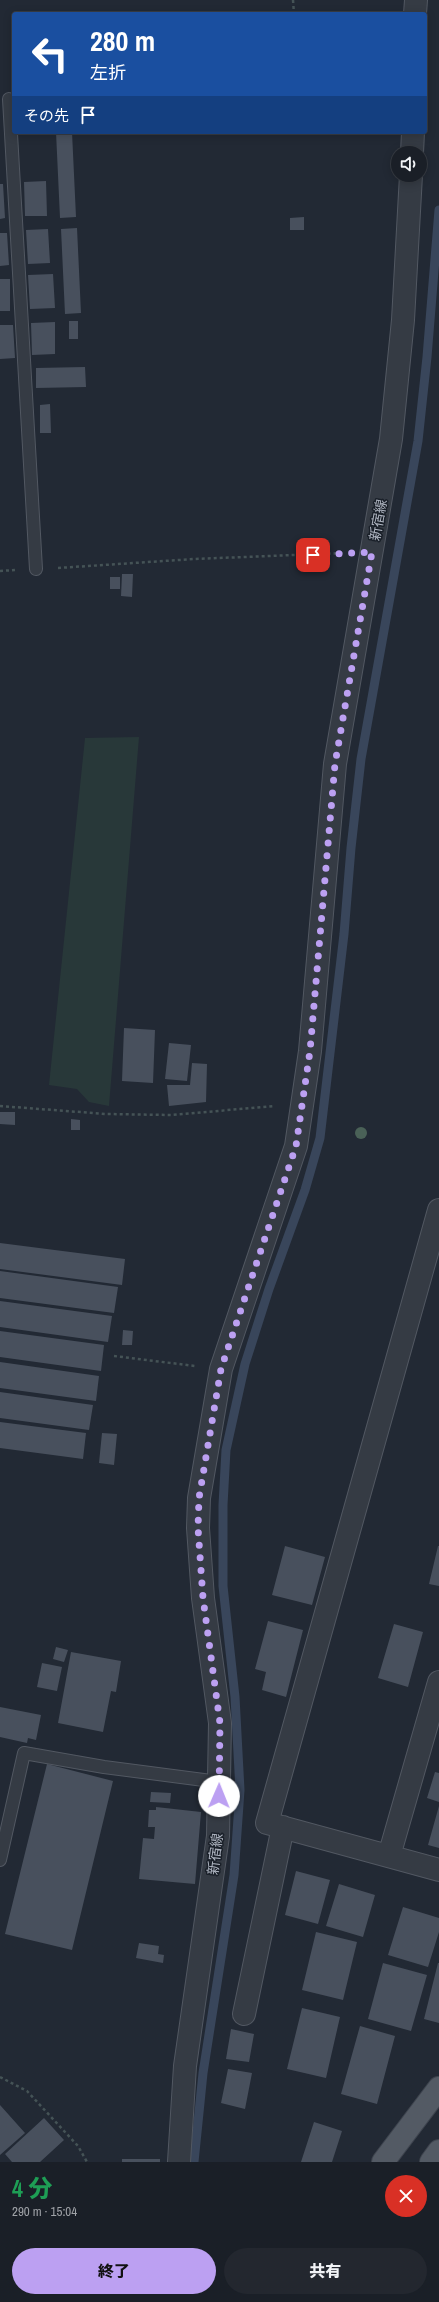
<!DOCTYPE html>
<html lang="ja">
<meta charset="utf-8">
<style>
:root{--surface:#1a1f27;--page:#23272f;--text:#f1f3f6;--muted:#9fa2a7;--line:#383d44;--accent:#bca0f2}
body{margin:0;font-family:"Archivo Narrow","Noto Sans JP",sans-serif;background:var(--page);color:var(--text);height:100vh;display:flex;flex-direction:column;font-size:15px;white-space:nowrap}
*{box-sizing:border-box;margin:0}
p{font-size:13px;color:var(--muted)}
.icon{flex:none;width:22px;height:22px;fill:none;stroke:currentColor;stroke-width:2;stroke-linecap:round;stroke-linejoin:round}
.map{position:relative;height:2162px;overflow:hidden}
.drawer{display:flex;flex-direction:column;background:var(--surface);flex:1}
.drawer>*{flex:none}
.guide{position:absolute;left:12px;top:12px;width:415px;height:122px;border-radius:4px;box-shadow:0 2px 10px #0003,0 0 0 1px var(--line);background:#1a4fa0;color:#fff;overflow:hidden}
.tools{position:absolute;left:391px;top:146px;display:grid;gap:8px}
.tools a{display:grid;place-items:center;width:36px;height:36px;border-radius:50%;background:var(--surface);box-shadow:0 2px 10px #0003,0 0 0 1px var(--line);font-size:20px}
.pin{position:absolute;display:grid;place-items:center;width:34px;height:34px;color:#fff;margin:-17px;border-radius:8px;box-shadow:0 2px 6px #0006}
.me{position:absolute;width:44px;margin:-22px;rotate:1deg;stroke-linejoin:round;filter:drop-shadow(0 0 3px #0008)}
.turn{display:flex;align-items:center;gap:14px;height:84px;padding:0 12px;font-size:18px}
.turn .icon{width:52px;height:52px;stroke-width:2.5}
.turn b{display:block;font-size:28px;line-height:34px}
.then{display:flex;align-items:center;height:38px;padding:0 12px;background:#0003;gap:8px;font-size:15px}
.round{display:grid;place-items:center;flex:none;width:42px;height:42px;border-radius:21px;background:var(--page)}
.headline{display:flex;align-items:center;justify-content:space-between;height:68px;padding:0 12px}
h1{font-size:24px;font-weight:800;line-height:30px;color:#1e9e55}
.button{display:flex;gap:8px;margin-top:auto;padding:8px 12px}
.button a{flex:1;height:46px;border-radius:24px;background:var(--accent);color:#111;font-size:16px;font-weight:800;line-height:46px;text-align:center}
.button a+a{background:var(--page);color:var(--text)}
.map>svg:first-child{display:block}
.green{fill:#283839}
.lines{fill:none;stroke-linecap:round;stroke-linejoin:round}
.stream{stroke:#39465b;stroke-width:9}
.building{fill:#48505d}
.lane-casing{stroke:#525862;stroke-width:14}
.street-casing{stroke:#525862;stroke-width:24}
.primary-casing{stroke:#3e444e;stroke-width:24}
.path{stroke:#455356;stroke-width:2.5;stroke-dasharray:3 3;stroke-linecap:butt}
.lane{stroke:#353b44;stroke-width:12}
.street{stroke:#353b44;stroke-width:22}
.primary{stroke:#535a64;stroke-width:22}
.tree{fill:#4a6157}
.route{stroke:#bca0f2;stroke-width:7;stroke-dasharray:0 12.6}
.labels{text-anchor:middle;stroke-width:3;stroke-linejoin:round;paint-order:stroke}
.street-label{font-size:14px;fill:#afb5c1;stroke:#1a2029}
</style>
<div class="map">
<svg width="439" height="2162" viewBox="0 0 439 2162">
<rect width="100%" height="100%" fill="#222934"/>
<path class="green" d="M139 737 109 1106 89 1102 77 1089 49 1085 85 738Z"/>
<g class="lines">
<path class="stream" d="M194 2162 203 2073 234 1875 240 1790 235 1697 223 1586V1505L226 1450 245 1364 269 1289 305 1190 320 1138 344 934 351 848 361 759 418 441 427 357 439 210"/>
</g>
<path class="building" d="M56 132H72L76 217 60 218Z
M46 181 47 216H25L24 182Z
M0 184H3L5 218 0 219Z
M304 217V230H290V218Z
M77 228 81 313 65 314 61 229Z
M48 229 50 263 28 264 26 230Z
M0 233H7L9 265 0 266Z
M53 274 55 308 30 309 28 275Z
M0 279H10V311H0Z
M69 321H78V339H69Z
M55 322V354L32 355 31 323Z
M0 325H13L15 358 0 359Z
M85 367 86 387 36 388V368Z
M50 404 51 433H40V405Z
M122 574H133L132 597 121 596Z
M110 577H120V589H110Z
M124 1028 155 1030 153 1083 122 1081Z
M169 1043 191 1045 187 1081 165 1079Z
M192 1063 207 1064 206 1102 169 1106 167 1085H190Z
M0 1112H15V1125L0 1124Z
M71 1119 80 1120V1130H71Z
M0 1243 125 1259 122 1285 0 1269Z
M0 1271 118 1287 114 1313 0 1298Z
M0 1301 112 1316 108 1342 0 1327Z
M123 1330 133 1331 132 1345H122Z
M0 1331 104 1345 101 1371 0 1357Z
M0 1362 99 1376 96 1401 0 1388Z
M0 1392 93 1405 89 1430 0 1418Z
M0 1422 86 1433 83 1459 0 1448Z
M102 1433 117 1434 114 1465 99 1463Z
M285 1546 325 1557 312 1605 272 1595Z
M438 1546H439V1586L429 1584Z
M268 1621 303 1630 286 1697 262 1690 266 1672 255 1669Z
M394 1624 423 1632 408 1687 378 1678Z
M56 1647 68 1650 64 1662 53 1659Z
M71 1652 121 1661 116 1692 111 1691 103 1732 58 1723Z
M42 1663 62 1667 57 1691 37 1687Z
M0 1707 41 1715 36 1740 28 1738 27 1743 0 1737Z
M47 1764 113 1781 72 1950 5 1934Z
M435 1772 439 1773V1802L427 1798Z
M151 1792 171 1793 170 1803 150 1802Z
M439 1806V1848L428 1845Z
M156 1807 201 1812 195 1884 139 1879 143 1838 154 1839 155 1827H148L149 1810H156Z
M296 1871 330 1880 318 1924 285 1915Z
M339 1884 375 1895 363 1937 326 1926Z
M403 1907 439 1918V1932L428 1967 388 1955Z
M316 1932 357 1942 343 2000 302 1990Z
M139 1943 159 1946 158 1954 164 1955 163 1963 136 1958Z
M383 1963 427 1975 411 2031 368 2019Z
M438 1963H439V2023L424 2019Z
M302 2008 340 2017 326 2078 287 2069Z
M360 2026 395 2036 377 2104 341 2094Z
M231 2029 254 2034 249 2062 226 2059Z
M228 2069 252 2073 245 2109 221 2103Z
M0 2105 25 2133 0 2155Z
M44 2118 64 2140 40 2162H12L5 2154Z
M314 2122 342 2131 332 2162H301Z
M122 2159H160V2162H122Z"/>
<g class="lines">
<defs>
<path id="lane" d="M9 99 36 569
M0 1860 24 1753 104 1767 219 1782"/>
<path id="street" d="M415 14 416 0
M412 153 413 132
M439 1210 267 1823 439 1870
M389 1856 439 1682
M244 2014 283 1827
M179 2162 185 2066 218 1836 220 1723 203 1598 198 1528 199 1498 221 1369 296 1146 310 1051 335 764 391 439 403 320 411 175"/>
<path id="primary" d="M383 2162 439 2088
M431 2162 439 2151"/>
</defs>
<use href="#lane" class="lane-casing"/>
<use href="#street" class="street-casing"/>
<use href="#primary" class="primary-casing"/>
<path class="path" d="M293 0 294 14
M58 568 194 559 345 553
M0 571 15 570
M0 1106 106 1114 171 1115 275 1106
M114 1356 195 1366
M0 2077 27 2091 78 2146 87 2162"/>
<use href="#lane" class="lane"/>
<use href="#street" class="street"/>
<use href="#primary" class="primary"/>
</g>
<circle class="tree" cx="361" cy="1133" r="6"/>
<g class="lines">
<path class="route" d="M219 1796 220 1723 203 1598 198 1528 199 1498 221 1369 296 1146 310 1051 335 764 372 552 313 555"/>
</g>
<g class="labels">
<g class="street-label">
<text transform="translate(378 520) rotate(-80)" y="5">新宿線</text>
<text transform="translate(215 1854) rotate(-83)" y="5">新宿線</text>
</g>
</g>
</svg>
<div class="tools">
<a><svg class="icon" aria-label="sound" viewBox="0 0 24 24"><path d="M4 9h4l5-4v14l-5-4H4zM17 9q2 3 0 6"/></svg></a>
</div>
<div class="pin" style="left:313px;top:555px;background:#d93025"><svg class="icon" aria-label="arrive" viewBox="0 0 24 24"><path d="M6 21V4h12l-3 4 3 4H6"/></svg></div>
<svg class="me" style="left:219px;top:1796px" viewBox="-20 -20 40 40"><circle r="19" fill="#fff"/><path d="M0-13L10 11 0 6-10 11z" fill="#bca0f2"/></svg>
<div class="guide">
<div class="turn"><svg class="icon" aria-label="left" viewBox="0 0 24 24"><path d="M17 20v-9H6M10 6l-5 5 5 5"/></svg><div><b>280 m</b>左折</div></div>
<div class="then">その先<svg class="icon" aria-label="arrive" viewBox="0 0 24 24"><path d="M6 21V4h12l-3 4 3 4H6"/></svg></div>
</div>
</div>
<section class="drawer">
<div class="headline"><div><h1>4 分</h1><p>290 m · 15:04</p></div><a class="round" style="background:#d93025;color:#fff"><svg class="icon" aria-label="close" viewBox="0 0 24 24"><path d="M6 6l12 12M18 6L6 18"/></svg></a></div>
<div class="button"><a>終了</a><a>共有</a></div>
</section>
